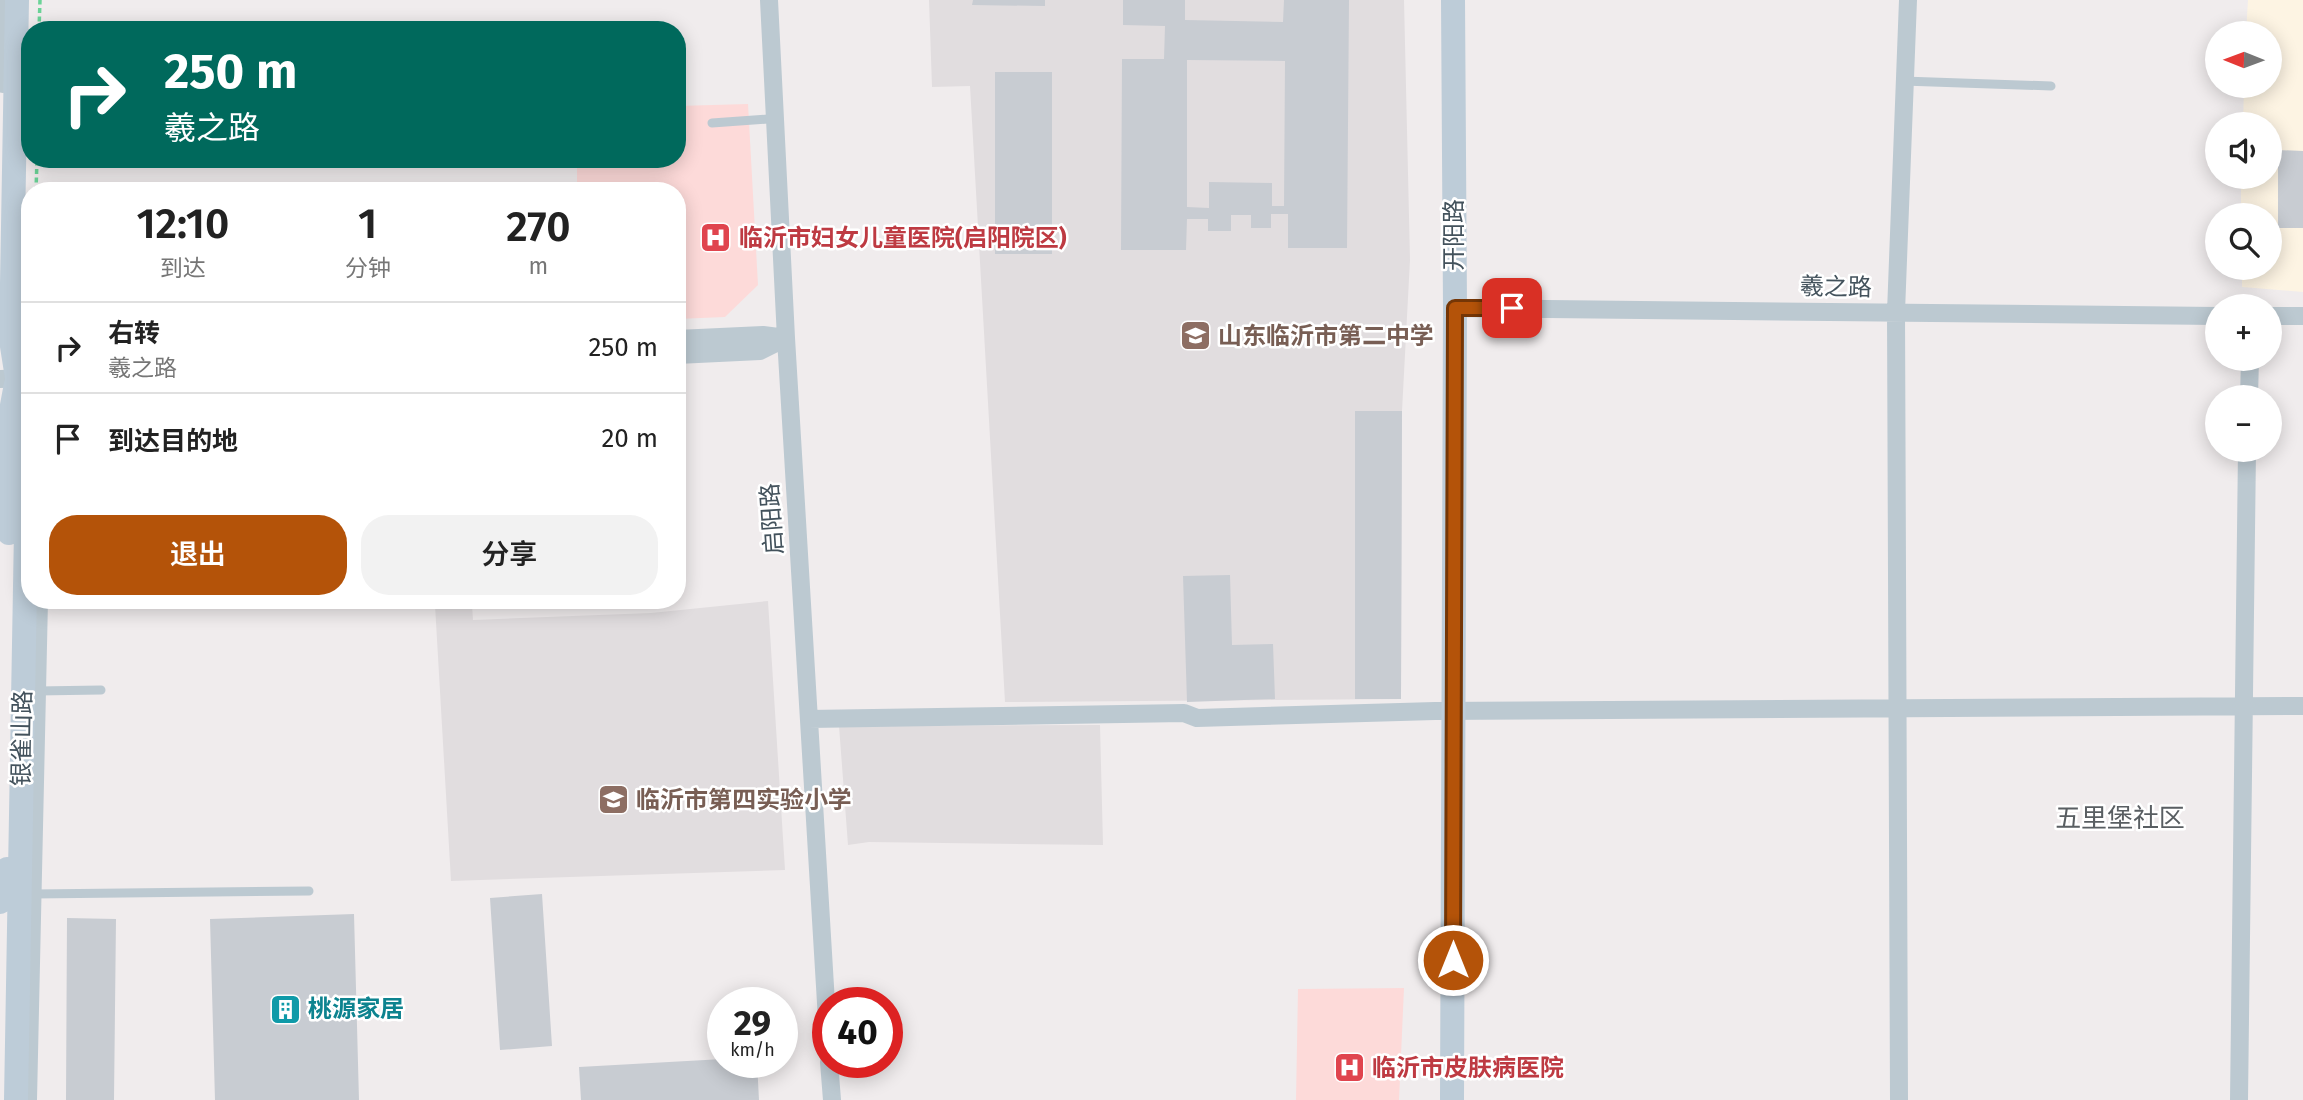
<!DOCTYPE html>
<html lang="zh">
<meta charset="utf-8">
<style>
:root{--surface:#fff;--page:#f2f2f2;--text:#222;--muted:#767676;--line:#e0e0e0;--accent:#b45309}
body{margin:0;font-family:"Fira Sans","Noto Sans SC",sans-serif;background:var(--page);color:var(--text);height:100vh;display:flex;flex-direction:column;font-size:26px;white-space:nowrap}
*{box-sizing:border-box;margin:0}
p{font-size:23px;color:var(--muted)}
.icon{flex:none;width:38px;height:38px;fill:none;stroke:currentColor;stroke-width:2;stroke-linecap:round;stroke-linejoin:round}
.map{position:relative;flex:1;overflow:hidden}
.panel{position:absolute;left:21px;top:182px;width:665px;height:427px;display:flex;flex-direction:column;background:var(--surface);border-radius:28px;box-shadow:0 4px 18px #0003}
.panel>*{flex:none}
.banner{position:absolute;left:21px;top:21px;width:665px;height:147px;border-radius:28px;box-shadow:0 4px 18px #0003;background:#00695c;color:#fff;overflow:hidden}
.needle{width:46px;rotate:271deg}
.fabs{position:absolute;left:2205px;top:21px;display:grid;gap:14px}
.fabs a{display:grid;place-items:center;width:77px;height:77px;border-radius:50%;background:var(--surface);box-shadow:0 4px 18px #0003;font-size:35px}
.speed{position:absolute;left:707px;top:987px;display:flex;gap:14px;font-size:35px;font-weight:700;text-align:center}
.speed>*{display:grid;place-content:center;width:91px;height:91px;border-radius:50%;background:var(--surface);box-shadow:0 4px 18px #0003;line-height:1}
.speed small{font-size:18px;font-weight:400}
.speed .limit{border:10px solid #d22;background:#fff;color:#111}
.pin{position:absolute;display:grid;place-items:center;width:60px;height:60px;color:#fff;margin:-30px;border-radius:14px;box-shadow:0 4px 10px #0006}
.me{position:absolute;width:77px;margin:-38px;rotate:0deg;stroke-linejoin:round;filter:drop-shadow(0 0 5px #0008)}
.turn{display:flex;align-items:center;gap:24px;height:147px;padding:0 28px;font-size:32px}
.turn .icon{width:91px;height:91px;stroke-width:2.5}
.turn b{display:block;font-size:49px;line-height:60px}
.eta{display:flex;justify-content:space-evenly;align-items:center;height:119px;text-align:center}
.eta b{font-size:42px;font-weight:600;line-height:49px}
.primary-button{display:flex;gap:14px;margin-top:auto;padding:14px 28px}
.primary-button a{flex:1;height:80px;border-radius:28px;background:var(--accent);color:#fff;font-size:28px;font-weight:600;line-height:80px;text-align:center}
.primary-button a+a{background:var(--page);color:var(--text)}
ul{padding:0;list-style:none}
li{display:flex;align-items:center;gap:21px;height:91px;padding:0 28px;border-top:2px solid var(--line)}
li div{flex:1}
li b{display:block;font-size:26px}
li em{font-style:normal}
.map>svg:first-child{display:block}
.commercial{fill:#fdf4e3}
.education{fill:#e1dddf}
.medical{fill:#fddad9}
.building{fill:#c8ccd2;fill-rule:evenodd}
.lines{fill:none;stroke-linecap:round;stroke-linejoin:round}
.path{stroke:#6bd397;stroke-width:3.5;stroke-dasharray:5 3.5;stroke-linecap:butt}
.lane{stroke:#bcc9d1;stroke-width:9}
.street{stroke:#bcc9d1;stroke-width:18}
.secondary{stroke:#bdccd8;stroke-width:24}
.route-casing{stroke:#753606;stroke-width:18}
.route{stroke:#b45309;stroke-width:12}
.labels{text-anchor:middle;stroke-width:5;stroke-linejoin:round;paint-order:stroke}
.street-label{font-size:24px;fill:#43525c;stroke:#fff}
.health-label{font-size:24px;font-weight:bold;fill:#be3a42;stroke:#fff;text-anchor:start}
.education-label{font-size:24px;font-weight:bold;fill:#785e54;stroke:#fff;text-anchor:start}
.culture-label{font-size:24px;font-weight:bold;fill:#0d838f;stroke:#fff;text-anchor:start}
.neighbourhood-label{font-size:26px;fill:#595e62;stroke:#fff}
</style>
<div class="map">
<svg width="2303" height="1100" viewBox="0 0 2303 1100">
<rect width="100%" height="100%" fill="#f0eced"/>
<path class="commercial" d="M2248 0H2303V292L2242 287V268H2270V215H2241V177H2270V124H2243L2244 86H2270V33H2246Z"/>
<path class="education" d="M929 0H1404L1410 260 1402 411 1401 699 1005 702 970 86 932 87Z
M768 601 785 870 451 881 435 605H472L473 620 651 613Z
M1100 725 1103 845 869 842 848 845 839 726Z"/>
<path class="medical" d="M748 104 758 285 725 317 677 319V191H577V159H677V106Z
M1404 988 1399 1100H1296L1298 989Z"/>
<path class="building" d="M973 0H1045V6L972 5Z
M1123 0H1185V20L1283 22 1284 0H1349L1347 248H1288V214H1271V228H1251V215H1231V231H1208V219H1187L1186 250H1121L1122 59H1164L1165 26 1123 25ZM1187 60 1285 61 1284 206H1272V183L1209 182V208L1187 207Z
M995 72H1052V254H995Z
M2278 150 2303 151V228H2278Z
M1355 411H1402L1401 699H1355Z
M1230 575 1232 645 1273 644 1275 699 1187 702 1183 576Z
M542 894 552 1046 500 1050 490 898Z
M354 914 359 1100H215L210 919Z
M67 918 116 919 114 1100H66Z
M723 1059V1062H757L759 1100H581L579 1067Z"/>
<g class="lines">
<path class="path" d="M39 30 40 0
M36 191 37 159"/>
<path class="lane" d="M1903 81 2051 86
M712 123 768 119
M37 691 101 690
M34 894 309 891"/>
<path class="street" d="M769 0 786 338 828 1036
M3 84 4 0
M1455 308 2217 316
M2270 316H2303
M677 339 763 335 786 338
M677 355 760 351 786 338
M0 379 30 378
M2249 397 2250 359
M809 719 1184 713 1197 718 1435 711 2303 706
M829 1062 832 1100
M28 1100 39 600
M1899 1100 1896 312 1908 0
M2239 1100 2247 450"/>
<path class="secondary" d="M9 533 10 416 16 384
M0 902 7 869
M16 1100 28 416 17 378 11 340 17 0
M1452 1100 1455 308 1453 0"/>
</g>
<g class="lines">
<defs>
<path id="route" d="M1453 960 1455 308H1512"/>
</defs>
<use href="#route" class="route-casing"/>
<use href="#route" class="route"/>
</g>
<defs>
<symbol id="hospital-square" viewBox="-11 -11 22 22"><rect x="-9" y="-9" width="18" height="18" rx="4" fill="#e0444e" stroke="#fff"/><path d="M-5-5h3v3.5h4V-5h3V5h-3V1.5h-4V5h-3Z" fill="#fff"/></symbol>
<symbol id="school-square" viewBox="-11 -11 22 22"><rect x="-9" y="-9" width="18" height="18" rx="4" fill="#8d6e63" stroke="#fff"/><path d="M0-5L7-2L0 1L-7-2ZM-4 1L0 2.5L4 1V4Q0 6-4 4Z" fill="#fff"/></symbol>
<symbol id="building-square" viewBox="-11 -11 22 22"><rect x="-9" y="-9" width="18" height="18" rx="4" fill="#0f9aa8" stroke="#fff"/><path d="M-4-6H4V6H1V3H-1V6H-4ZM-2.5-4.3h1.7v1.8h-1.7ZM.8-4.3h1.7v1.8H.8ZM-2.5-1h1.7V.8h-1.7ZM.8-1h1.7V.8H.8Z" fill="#fff"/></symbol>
</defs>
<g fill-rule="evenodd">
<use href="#hospital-square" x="698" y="220" width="35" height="35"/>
<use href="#school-square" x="1178" y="318" width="35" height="35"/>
<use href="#school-square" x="596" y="782" width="35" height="35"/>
<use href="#building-square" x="268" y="992" width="35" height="35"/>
<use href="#hospital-square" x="1332" y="1050" width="35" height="35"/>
</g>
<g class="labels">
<g class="street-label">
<text transform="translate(1454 235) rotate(-90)" y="8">开阳路</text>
<text transform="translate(1836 287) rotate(1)" y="8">羲之路</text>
<text transform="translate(772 519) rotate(-94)" y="8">启阳路</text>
<text transform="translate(22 738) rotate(-89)" y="8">银雀山路</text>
</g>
<g class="health-label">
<text x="739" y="246">临沂市妇女儿童医院(启阳院区)</text>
<text x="1372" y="1076">临沂市皮肤病医院</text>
</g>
<g class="education-label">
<text x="1218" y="344">山东临沂市第二中学</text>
<text x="636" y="808">临沂市第四实验小学</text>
</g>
<g class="culture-label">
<text x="308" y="1017">桃源家居</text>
</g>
<g class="neighbourhood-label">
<text x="2120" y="827">五里堡社区</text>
</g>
</g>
</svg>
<div class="fabs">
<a><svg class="needle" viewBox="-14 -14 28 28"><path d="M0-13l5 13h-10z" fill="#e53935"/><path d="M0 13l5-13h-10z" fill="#767676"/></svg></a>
<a><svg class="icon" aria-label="sound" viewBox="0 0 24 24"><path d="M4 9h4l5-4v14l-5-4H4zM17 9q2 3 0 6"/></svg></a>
<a><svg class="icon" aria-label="search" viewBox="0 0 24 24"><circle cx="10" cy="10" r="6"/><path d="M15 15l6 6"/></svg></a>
<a>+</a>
<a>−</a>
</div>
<div class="speed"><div>29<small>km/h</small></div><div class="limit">40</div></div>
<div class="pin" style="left:1512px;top:308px;background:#d93025"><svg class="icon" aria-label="arrive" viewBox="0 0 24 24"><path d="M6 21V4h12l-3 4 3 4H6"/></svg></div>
<svg class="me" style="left:1453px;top:960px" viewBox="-20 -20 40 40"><circle r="17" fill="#b45309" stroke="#fff" stroke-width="3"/><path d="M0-11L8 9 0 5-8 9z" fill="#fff"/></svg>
<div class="banner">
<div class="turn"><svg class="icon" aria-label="right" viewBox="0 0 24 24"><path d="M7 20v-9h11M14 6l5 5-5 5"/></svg><div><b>250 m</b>羲之路</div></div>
</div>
<section class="panel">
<div class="eta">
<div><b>12:10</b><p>到达</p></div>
<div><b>1</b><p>分钟</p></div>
<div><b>270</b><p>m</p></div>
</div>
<ul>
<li><svg class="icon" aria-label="right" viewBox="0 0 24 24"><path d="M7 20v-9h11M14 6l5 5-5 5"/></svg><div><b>右转</b><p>羲之路</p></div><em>250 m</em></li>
<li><svg class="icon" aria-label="arrive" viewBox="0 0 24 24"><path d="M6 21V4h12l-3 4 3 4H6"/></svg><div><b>到达目的地</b></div><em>20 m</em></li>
</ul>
<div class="primary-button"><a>退出</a><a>分享</a></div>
</section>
</div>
